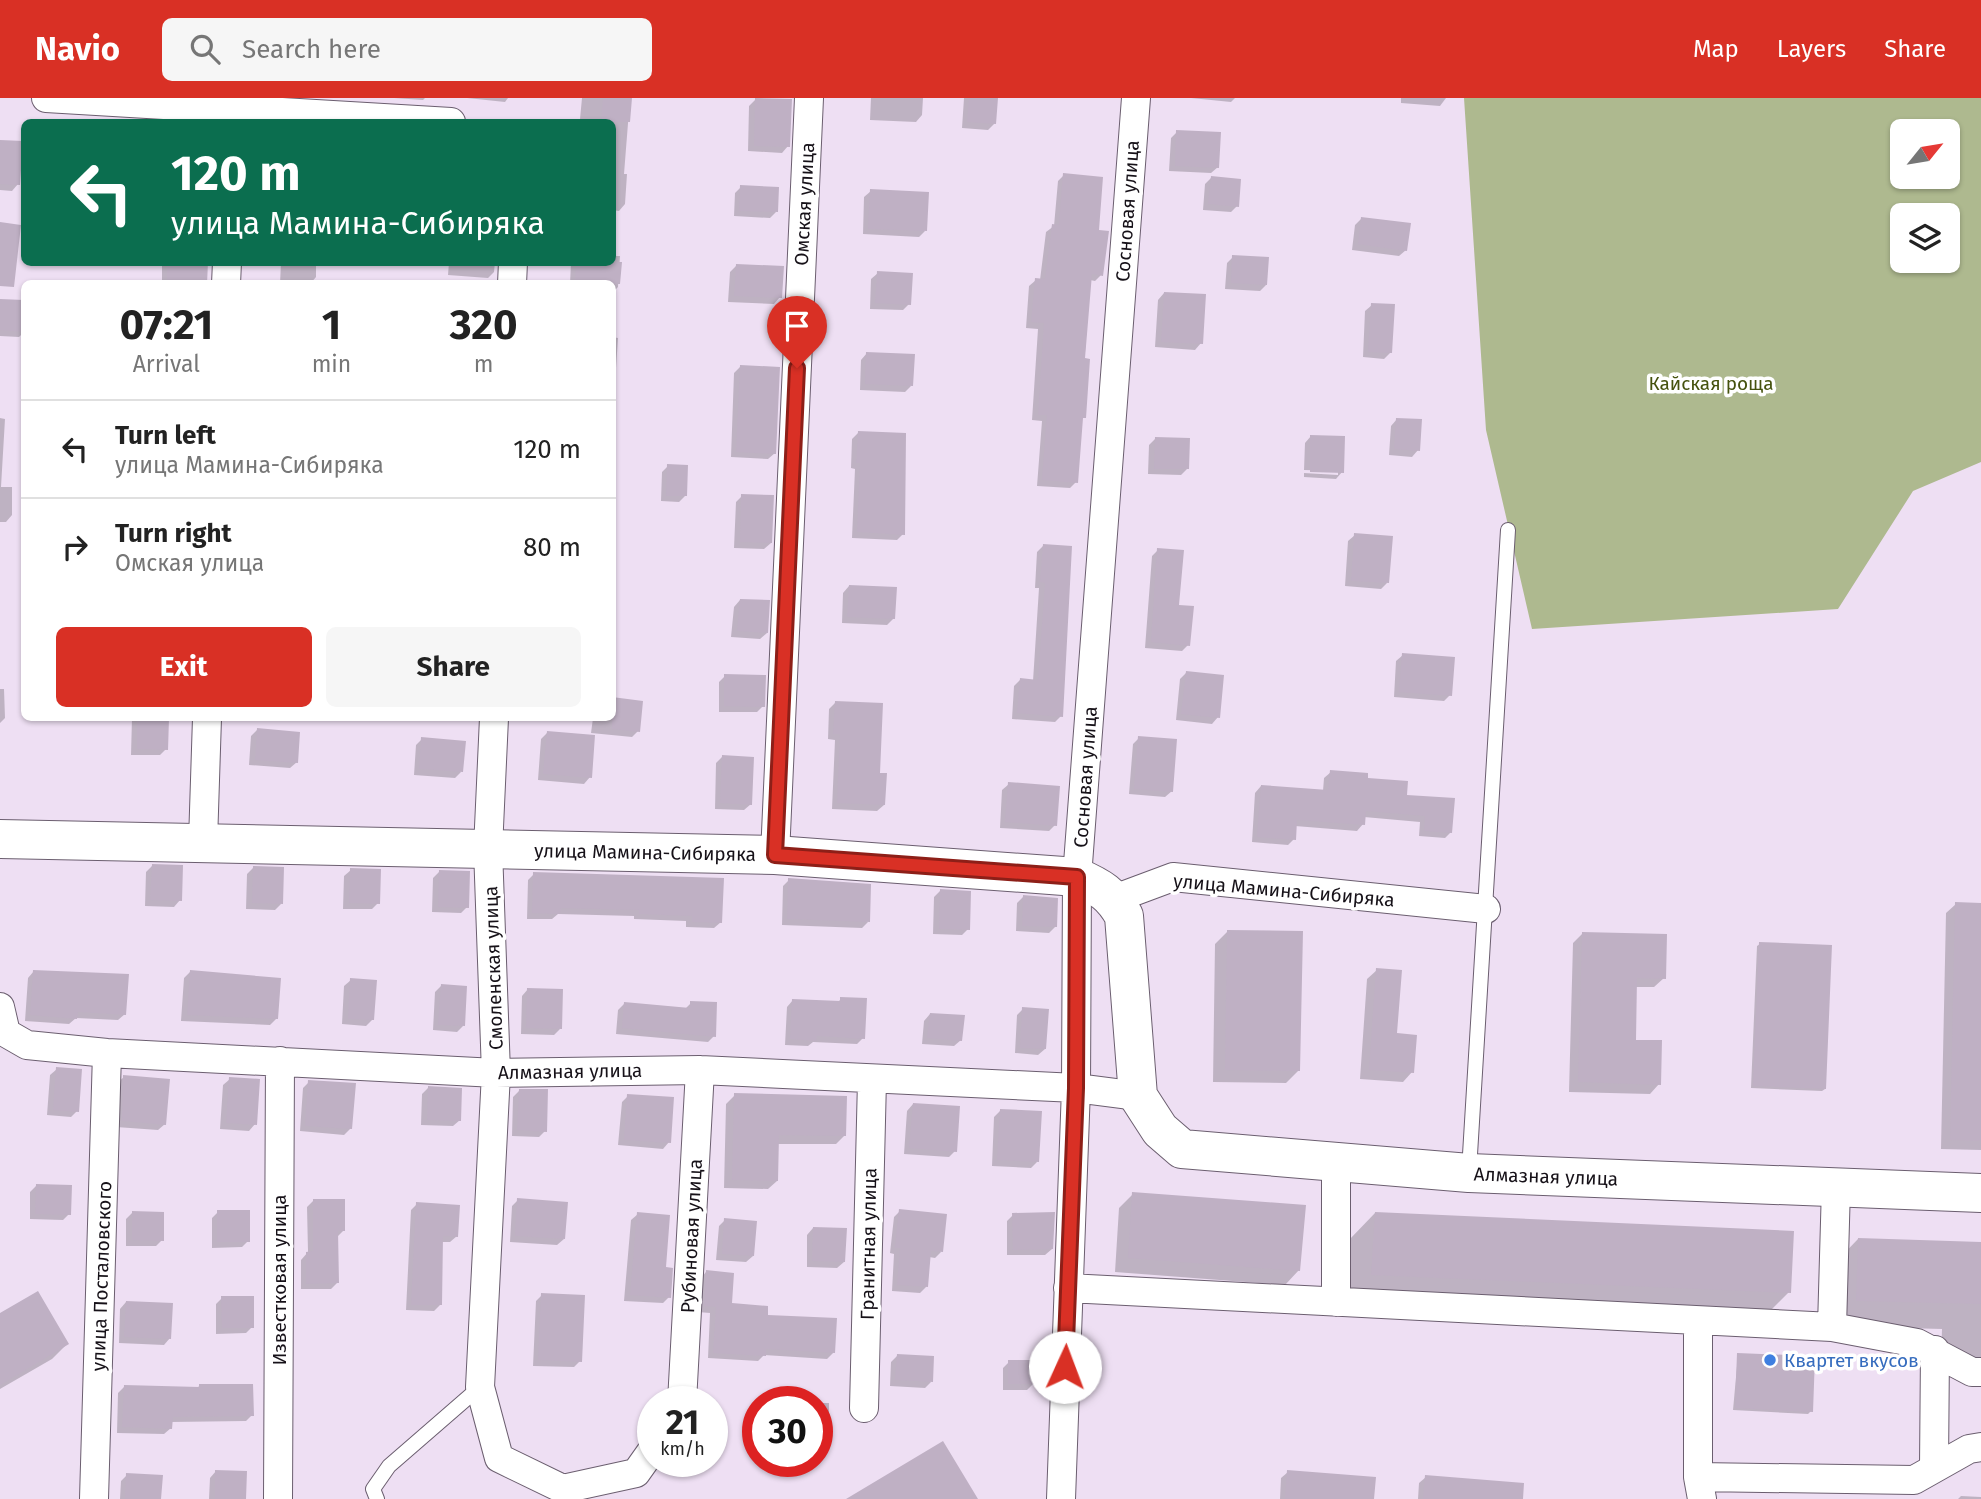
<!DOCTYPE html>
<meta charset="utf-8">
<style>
:root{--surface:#fff;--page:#f6f6f6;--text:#222;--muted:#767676;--line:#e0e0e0;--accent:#d93025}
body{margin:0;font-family:"Fira Sans",sans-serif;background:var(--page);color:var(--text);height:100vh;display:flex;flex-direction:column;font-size:26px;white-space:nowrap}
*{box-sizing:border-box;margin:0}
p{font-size:23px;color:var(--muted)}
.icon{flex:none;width:38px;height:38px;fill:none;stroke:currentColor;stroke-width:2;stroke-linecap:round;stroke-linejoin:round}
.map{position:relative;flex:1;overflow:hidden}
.panel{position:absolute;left:21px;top:182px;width:595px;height:441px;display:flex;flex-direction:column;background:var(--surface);border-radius:10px;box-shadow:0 2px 5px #0004}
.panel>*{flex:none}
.top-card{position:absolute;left:21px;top:21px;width:595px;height:147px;border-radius:10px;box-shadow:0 2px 5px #0004;background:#0b6e4f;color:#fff;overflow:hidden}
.needle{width:46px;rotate:60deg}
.controls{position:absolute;left:1890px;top:21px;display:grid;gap:14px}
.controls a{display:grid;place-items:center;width:70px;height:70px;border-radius:10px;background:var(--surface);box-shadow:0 2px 5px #0004;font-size:35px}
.speed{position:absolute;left:637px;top:1288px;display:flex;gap:14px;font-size:35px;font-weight:700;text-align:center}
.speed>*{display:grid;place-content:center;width:91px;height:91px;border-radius:50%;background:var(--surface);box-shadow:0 2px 5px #0004;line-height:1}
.speed small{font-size:18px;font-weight:400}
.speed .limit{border:10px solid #d22;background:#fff;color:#111}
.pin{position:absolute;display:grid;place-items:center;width:60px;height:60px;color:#fff;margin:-72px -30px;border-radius:50% 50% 50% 0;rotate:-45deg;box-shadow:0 0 7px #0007}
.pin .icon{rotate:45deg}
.me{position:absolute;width:77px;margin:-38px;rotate:2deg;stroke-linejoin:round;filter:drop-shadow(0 0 5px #0008)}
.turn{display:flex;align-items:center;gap:24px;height:147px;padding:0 35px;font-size:32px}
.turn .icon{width:91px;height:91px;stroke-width:2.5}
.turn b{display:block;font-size:49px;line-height:60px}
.eta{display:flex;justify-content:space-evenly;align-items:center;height:119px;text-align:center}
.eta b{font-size:42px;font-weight:700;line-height:49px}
.action{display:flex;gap:14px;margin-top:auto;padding:14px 35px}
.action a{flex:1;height:80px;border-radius:10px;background:var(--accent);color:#fff;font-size:28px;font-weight:700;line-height:80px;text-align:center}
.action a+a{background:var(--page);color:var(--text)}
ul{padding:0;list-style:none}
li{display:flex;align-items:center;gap:21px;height:98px;padding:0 35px;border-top:2px solid var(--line)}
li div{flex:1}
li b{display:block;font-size:26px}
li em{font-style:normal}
header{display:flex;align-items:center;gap:42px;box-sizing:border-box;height:98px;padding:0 35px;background:var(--accent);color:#fff}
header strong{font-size:33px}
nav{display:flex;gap:38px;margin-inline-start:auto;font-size:24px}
.search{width:490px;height:63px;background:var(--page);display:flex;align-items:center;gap:18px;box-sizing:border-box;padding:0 24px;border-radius:10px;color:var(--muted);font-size:26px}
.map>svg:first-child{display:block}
.forest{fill:#aeb98f;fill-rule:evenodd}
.shadow{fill:#0003}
.building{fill:#bfb0c4}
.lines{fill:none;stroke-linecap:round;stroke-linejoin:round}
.lane-casing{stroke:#6b5e6f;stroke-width:16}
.street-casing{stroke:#6b5e6f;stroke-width:30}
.secondary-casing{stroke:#6b5e6f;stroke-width:40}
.lane{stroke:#fff;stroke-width:14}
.street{stroke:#fff;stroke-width:28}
.secondary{stroke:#fff;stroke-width:38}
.route-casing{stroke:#8d1f18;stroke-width:18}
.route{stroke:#d93025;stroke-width:12}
.shop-dot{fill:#3f7fe0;stroke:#fff;stroke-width:2.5}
.labels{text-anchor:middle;stroke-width:7;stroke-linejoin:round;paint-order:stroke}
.street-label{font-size:19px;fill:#161118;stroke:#fff}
.park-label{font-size:19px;fill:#45520e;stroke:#fff}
.shop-label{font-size:19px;fill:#366cbe;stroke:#fff;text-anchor:start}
</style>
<header>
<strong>Navio</strong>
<div class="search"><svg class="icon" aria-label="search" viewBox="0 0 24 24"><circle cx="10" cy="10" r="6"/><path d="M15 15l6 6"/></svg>Search here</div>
<nav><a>Map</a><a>Layers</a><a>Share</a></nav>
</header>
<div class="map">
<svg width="1981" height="1401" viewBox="0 0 1981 1401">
<rect width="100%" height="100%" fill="#eedff3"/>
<path class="forest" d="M1464 0H1981V364L1913 393 1838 511 1532 531 1486 332ZM1902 33H1948V79H1902ZM1902 117H1948V163H1902Z"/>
<path class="shadow" d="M394 0H425L423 2Z
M467 0H508L505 4Z
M582 0H630L624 76H627L625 106 619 113 612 112V24L580 21Z
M871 0H923L922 17 916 24 870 22Z
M964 0H997L995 25 988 32 962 30Z
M1191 0H1235L1231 4Z
M1401 0H1446L1440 8 1401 5Z
M756 1 788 48 782 55 748 53 749 8Z
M1177 34 1218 69 1211 75 1169 73 1171 40Z
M0 43 18 86 12 93 0 92Z
M1064 77 1097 134 1101 177 1095 183 1090 182 1076 384 1070 390 1037 388 1042 323 1032 322 1038 231 1026 230 1029 188 1036 182H1040L1046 134 1054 128 1058 83Z
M1211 80 1237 108 1231 114 1203 112 1205 86Z
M741 89 776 114 770 120 734 118 735 95Z
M871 93 925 133 919 139 863 136 864 99Z
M1362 120 1406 152 1399 158 1352 152 1355 127Z
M612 158H620L618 189 612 195V186H570L571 164H612Z
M1233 159 1266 187 1260 193 1225 191 1227 165Z
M162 164H206V186H162Z
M281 164H316V179L310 186H280Z
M449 164H495L494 174 488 180 448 177Z
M736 168 780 199 774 206 728 204 730 174Z
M878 175 909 206 903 212 870 211 871 181Z
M1164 195 1201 245 1195 252 1155 249 1158 202Z
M0 202 24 204V234L19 239 0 238Z
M1372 207 1391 254 1384 261 1363 259 1365 213Z
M612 239 618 240 616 270 612 274Z
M867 255 911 288 905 294 860 292 861 262Z
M740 269 775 355 768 361 731 359 734 275Z
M0 320 5 321 1 389H12V417L6 424H0Z
M1397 321 1418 352 1412 359 1389 357 1391 328Z
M859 334 903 436 897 442 852 440 855 371 851 370 852 341Z
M1311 338 1342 374 1336 381 1304 379V375L1338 377V373L1304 372 1305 345Z
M1155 341 1187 371 1181 377 1148 376 1149 347Z
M668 368 685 398 679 404 661 403 662 374Z
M742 398 771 445 764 451 734 450 736 404Z
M1355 437 1387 485 1381 491 1345 488 1348 443Z
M1043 448 1061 618 1055 624 1012 621 1014 588 1020 582 1033 583 1039 490H1035L1037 454Z
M1158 452 1188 547 1182 553 1145 550 1152 458Z
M849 488 894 520 887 527 842 525 843 495Z
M740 502 767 535 760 541 731 539 734 509Z
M1403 557 1450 597 1444 603 1394 599 1396 563Z
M1186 575 1218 619 1212 626 1176 622 1180 581Z
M725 578 763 608 757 614H719V584Z
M0 591H4L5 620 0 625Z
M835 605 878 676 884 707 877 713 832 711 835 642 828 641 829 611Z
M132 620H167L166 651 160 657H131Z
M593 620H612L638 633 632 639 591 635Z
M257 632 297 664 290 670 249 667 251 638Z
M547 635 590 679 584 686 538 682 541 641Z
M1139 640 1172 693 1165 699 1129 696 1133 646Z
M422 641 461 674 455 680 414 677 416 647Z
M722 659 751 706 744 712 715 711 716 665Z
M1331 674 1366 681 1405 698 1451 734 1445 740 1419 738 1420 724 1364 719 1363 726 1357 733 1295 728 1294 741 1288 747 1252 744 1255 695 1261 688 1323 693 1324 680Z
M1009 686 1055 727 1049 733 1000 730 1002 692Z
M152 768 180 802 174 809 145 808 146 774Z
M253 770 281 806 275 812 246 811 247 776Z
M351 772 378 805 372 811H343L344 778Z
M439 774 467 809 461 815 432 814 433 780Z
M534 776 721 824 714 830 686 829V823L634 821V818L558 816 552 821H527L528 782Z
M789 782 868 824 862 830 782 827 783 788Z
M940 793 968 831 962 837 933 836 934 799Z
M1023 799 1056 828 1049 835 1016 833 1017 805Z
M1956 806H1981V1052L1941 1051 1946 815Z
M1228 833 1299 972 1286 985 1213 984 1215 846Z
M1583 835 1664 880 1654 889H1635L1634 943 1659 986 1650 996 1569 994 1573 845Z
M1760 846 1825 991 1822 993 1751 990 1757 848Z
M1377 872 1395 937 1412 974 1403 984 1360 981 1367 881Z
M34 873 125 916 118 922 76 920 69 926 25 923 28 880Z
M190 874 277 920 270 927 181 923 184 880Z
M351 882 373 921 366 928 342 926 344 888Z
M441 888 463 928 457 934 433 932 435 894Z
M528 891 560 931 554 937 521 936 522 898Z
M841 901 863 940 857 946 813 944 808 948 785 947 787 909 793 902 837 905Z
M691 905 714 938 708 944 616 936 618 912 624 906 685 911Z
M1023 911 1045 951 1038 957 1015 955 1017 917Z
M930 916 961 942 954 948 922 946 924 923Z
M57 971 77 1013 71 1019 47 1017 50 977Z
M124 979 165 1026 158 1032 116 1029 117 985Z
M230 981 255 1026 249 1033 220 1031 223 987Z
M309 984 351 1030 344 1037 300 1033 303 990Z
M428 990 460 1022 453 1028 421 1027 422 996Z
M519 993 545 1033 539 1039 512 1038 513 999Z
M735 997 845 1037 836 1046H778L777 1083 768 1091 724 1090 726 1006Z
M628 998 669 1044 663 1051 618 1047 622 1004Z
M913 1006 955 1053 949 1059 904 1056 907 1013Z
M1000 1013 1037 1064 1031 1070 992 1068 994 1019Z
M36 1088 69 1116 63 1122 30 1121V1094Z
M1133 1096 1299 1172 1285 1187 1115 1174 1119 1110Z
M314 1102 344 1132 337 1139V1185L331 1191H301V1162L308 1154 307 1109Z
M518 1102 564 1141 557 1147 510 1144 512 1108Z
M417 1106 457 1138 450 1144H441L440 1207 434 1213 406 1212 411 1112Z
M900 1113 941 1154 935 1160 929 1159 926 1189 920 1195 892 1193 894 1156 890 1155 894 1119Z
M218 1114 248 1143 242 1149 212 1150V1120Z
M132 1115 162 1142 156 1148H126V1121Z
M1375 1115 1789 1194 1763 1220 1345 1203 1349 1142Z
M638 1116 664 1171 669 1199 663 1205 624 1203 631 1122Z
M1013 1117 1052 1151 1045 1157H1007V1123Z
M725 1122 753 1158 746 1164 716 1162 719 1128Z
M813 1130 844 1164 837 1170 807 1169V1137Z
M1858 1141 1981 1146V1262L1941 1260 1942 1231 1830 1228 1832 1168Z
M706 1174 730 1207 766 1218 834 1254 827 1261 764 1257 758 1263 708 1260 710 1215 698 1214 700 1181Z
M542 1197 580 1263 574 1269 533 1268 536 1203Z
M222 1200 252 1229 246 1235 216 1236V1206Z
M126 1204 170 1240 164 1247 119 1245 120 1211Z
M0 1217 67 1246 52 1261 0 1291Z
M1738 1257 1811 1313 1808 1316 1733 1312Z
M897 1258 931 1284 925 1290 890 1288 891 1264Z
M1009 1264 1033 1286 1027 1292H1003V1270Z
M199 1288 252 1317 246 1323 171 1324V1330L164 1336 117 1335 118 1295 124 1289 197 1291Z
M817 1305H829V1339L823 1345H817Z
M216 1373 244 1401H209L210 1380Z
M1288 1374 1373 1401H1280L1281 1380Z
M127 1377 159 1401H120L121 1383Z
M1426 1379 1510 1401H1418L1419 1385Z
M1961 1398 1981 1399V1401H1958Z"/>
<path class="building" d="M603 0H632L630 24H601Z
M755 0 792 1 790 49 754 48Z
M969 0H998L996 26 967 24Z
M1176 32 1221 34 1219 70 1175 68Z
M0 42 23 43 20 87 0 86Z
M1063 75 1103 79 1099 132 1109 133 1103 178 1092 176 1085 260 1090 261 1086 320H1083L1078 385 1042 382 1047 317H1038L1044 225 1031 224 1035 180 1045 181 1052 126 1059 127Z
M1211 78 1241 81 1239 109 1208 106Z
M740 87 779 89 778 114 739 113Z
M870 91 929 94 927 133 868 131Z
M1361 119 1411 125 1407 153 1358 146Z
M0 124 21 127 14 189 0 188Z
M1232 157 1269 159 1267 187 1231 185Z
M167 164H208L207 186H167Z
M576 164H622L620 186H575Z
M736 166 784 168 782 200 734 198Z
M877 173 913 175 911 207 875 205Z
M1164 194 1206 196 1203 246 1161 244Z
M0 201 24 202V234L0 232Z
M1371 205 1395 206 1392 255 1368 254Z
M866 254 915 256 913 288 865 286Z
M740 267 780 269 776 356 736 354Z
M1396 320 1422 321 1420 353 1394 351Z
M858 333 906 335 905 437 857 434 860 365H856Z
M1310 337 1345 338 1344 375 1310 374Z
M1155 339 1190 340 1189 371H1154Z
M667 366 688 367 687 398H666Z
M741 396 774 397 772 445 740 444Z
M1354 435 1393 438 1389 485 1351 483Z
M1043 446 1072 448 1063 619 1017 615 1020 580 1038 582 1045 485 1040 484Z
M1157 450 1184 452 1179 507 1194 508 1190 548 1151 544Z
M849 487 897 489 895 521 847 519Z
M740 501 770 502 768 535 737 533Z
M1402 555 1455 559 1452 598 1399 594Z
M1186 573 1224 577 1220 620 1181 616Z
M724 576 766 577 765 609 724 608Z
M612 599 643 603 640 634 612 631Z
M835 603 883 605 880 675H887L885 707 837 705 840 636H833Z
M137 620H169L168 652 137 651Z
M257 630 300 634 298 665 255 662Z
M547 633 595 637 592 680 543 676Z
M1138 638 1177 641 1173 694 1134 691Z
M421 639 466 643 463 674 419 671Z
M722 657 754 659 752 707 720 705Z
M1330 672 1368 675V680L1408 683 1407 697 1455 700 1452 735 1424 733 1425 718 1366 713 1365 727 1297 722 1296 742 1257 739 1261 687 1328 692Z
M1008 684 1060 688 1057 728 1005 724Z
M152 766 183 767 182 803 150 802Z
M253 768 284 769 283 806 252 805Z
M350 770 381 771 380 806 349 805Z
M439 772 470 773 469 810 438 809Z
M533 774 724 780 722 825 692 824V818L639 816V812L561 810 560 816 532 815Z
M788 780 871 786 870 824 787 821Z
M940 791 971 793 970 832 939 831Z
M1023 797 1058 800 1057 829 1022 828Z
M1955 804 1981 805V1043L1950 1042Z
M1227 832 1303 833 1300 973 1225 972Z
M1582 834 1667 836 1666 881 1637 880 1636 942H1662L1661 987 1578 984Z
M1759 844 1832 847 1826 991 1753 988Z
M1376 870 1402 872 1397 935 1417 937 1414 975 1369 972Z
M33 872 129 876 126 917 78 914 77 921 30 917Z
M190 872 281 880 278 921 187 917Z
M350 880 377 882 374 922 348 921Z
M441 886 467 888 465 928 438 927Z
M527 890 563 891 562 931 526 930Z
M840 899 867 900 865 941 817 938 816 943 790 941 792 901 840 903Z
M690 903 717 904 716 939 622 930 624 904 690 910Z
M1022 909 1049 911 1046 951 1020 950Z
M930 915 965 917 962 943 927 940Z
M56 969 82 971 79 1014 53 1012Z
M123 977 170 981 166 1027 122 1023Z
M229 979 260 981 257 1027 226 1025Z
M308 982 356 985 352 1031 305 1028Z
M428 988 462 990 461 1023 427 1022Z
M519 991H548L547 1034 517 1032Z
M734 995 847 998 846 1038 779 1037 778 1083 732 1082Z
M627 996 674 999 671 1045 624 1042Z
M913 1005 960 1008 957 1054 909 1050Z
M1000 1011 1042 1013 1039 1064 997 1062Z
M36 1086 72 1087 71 1117 35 1116Z
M1132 1094 1306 1107 1300 1173 1128 1160Z
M517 1100 568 1104 565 1141 515 1138Z
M313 1101H345V1133H338L339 1185 306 1186V1154L313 1153Z
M416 1104 460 1107 458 1139 443 1138 442 1207H411Z
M899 1111 947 1116 943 1154 931 1153 928 1189 897 1187 900 1150H895Z
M217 1112H250V1144H217Z
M132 1113 164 1114V1143L132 1142Z
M637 1114 670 1117 666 1169 673 1170 671 1200 630 1197Z
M1055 1114 1053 1151 1013 1152 1012 1115Z
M1375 1114 1794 1133 1791 1195 1371 1177Z
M724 1120 757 1123 754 1158 722 1156Z
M813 1129 847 1130 845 1164 812 1163Z
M1858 1140 1981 1144V1206L1856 1203Z
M706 1172 734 1175 732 1205 768 1208V1217L837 1220 835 1255 766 1251V1258L713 1255 716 1209 704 1208Z
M38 1193 69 1246 0 1287V1215Z
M541 1195 585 1197 582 1264 538 1262Z
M221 1198H254V1230H222Z
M126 1203 173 1205 171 1241 124 1239Z
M1737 1255 1815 1258 1813 1314 1735 1310Z
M897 1256 934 1258 933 1284 895 1282Z
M1008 1262H1035V1286H1008Z
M199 1286H253L254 1318 173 1319 172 1331 122 1329 124 1287 199 1289Z
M943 1343 978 1401H846Z
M215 1372 247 1373 246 1401H215Z
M1287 1372 1376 1379 1374 1401H1285Z
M126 1375 163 1377 161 1401H125Z
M1425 1377 1524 1385 1523 1401H1423Z"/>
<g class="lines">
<defs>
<path id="lane" d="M1469 1073 1508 432
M377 1401 373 1391 389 1368 480 1289"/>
<path id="street" d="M46 0 451 24
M226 186 227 164
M512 186 513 164
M494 620 488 751 496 975 480 1289 499 1360 563 1391 636 1375 653 1351
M203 744 207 620
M775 757 809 0
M1114 801 1173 779 1486 811
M0 909 6 935 27 947 107 955 496 975 700 972 1076 990 1138 998
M1336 1064V1204
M1068 1190 1832 1229 1917 1245 1972 1274H1981
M1698 1223V1379L1702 1401
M1832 1229 1836 1089
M682 1304 700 972
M864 1310 872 982
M1934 1369 1935 1252
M1698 1379 1914 1382 1969 1351 1981 1349
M94 1401 107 955
M278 1401 280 963
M1061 1401 1076 990 1077 779 1136 0"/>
<path id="secondary" d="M0 741 775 757 1077 779C1100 789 1112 796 1124 818L1138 998 1160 1032 1182 1051 1469 1075 1981 1095"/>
</defs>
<use href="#lane" class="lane-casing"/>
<use href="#street" class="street-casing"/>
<use href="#secondary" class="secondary-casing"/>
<use href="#lane" class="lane"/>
<use href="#street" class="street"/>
<use href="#secondary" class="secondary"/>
</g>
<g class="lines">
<defs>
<path id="route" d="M797 270 775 757 1077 779 1076 990 1065 1269"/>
</defs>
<use href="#route" class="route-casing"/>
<use href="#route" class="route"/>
</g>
<circle class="shop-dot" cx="1770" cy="1262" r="7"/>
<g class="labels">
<g class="street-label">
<text transform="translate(804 106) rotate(-87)" y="7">Омская улица</text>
<text transform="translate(1127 113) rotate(-86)" y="7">Сосновая улица</text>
<text transform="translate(1085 679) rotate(-86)" y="7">Сосновая улица</text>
<text transform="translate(645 754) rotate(1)" y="7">улица Мамина-Сибиряка</text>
<text transform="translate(1284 792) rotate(5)" y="7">улица Мамина-Сибиряка</text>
<text transform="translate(493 870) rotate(-92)" y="7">Смоленская улица</text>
<text transform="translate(570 973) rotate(-1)" y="7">Алмазная улица</text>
<text transform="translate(1546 1078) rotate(2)" y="7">Алмазная улица</text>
<text transform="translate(691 1138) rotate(-87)" y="7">Рубиновая улица</text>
<text transform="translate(868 1146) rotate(-89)" y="7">Гранитная улица</text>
<text transform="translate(101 1178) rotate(-88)" y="7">улица Посталовского</text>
<text transform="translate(279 1182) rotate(-90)" y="7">Известковая улица</text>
</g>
<g class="park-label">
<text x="1711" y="292">Кайская роща</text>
</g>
<g class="shop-label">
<text x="1784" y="1269">Квартет вкусов</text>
</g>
</g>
</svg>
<div class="controls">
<a><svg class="needle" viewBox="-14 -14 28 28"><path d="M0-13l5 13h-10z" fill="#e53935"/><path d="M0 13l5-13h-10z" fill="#767676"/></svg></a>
<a><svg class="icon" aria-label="layers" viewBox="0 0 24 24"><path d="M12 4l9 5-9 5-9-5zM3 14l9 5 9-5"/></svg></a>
</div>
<div class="speed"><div>21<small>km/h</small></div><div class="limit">30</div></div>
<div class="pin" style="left:797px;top:270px;background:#d93025"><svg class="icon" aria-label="arrive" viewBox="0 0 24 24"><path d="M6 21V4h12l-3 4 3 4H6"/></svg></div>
<svg class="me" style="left:1065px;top:1269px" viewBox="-20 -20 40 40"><circle r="19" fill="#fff"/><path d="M0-13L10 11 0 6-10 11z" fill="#d93025"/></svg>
<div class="top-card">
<div class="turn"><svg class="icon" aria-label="left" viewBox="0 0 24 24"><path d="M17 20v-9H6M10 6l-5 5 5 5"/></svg><div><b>120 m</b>улица Мамина-Сибиряка</div></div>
</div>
<section class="panel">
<div class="eta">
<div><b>07:21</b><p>Arrival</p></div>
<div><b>1</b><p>min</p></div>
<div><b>320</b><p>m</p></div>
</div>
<ul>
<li><svg class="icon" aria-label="left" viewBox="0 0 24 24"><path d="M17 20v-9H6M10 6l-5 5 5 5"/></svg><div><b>Turn left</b><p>улица Мамина-Сибиряка</p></div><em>120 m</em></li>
<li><svg class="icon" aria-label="right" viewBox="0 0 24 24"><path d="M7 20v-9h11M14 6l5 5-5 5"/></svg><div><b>Turn right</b><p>Омская улица</p></div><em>80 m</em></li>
</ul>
<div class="action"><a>Exit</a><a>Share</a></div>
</section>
</div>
